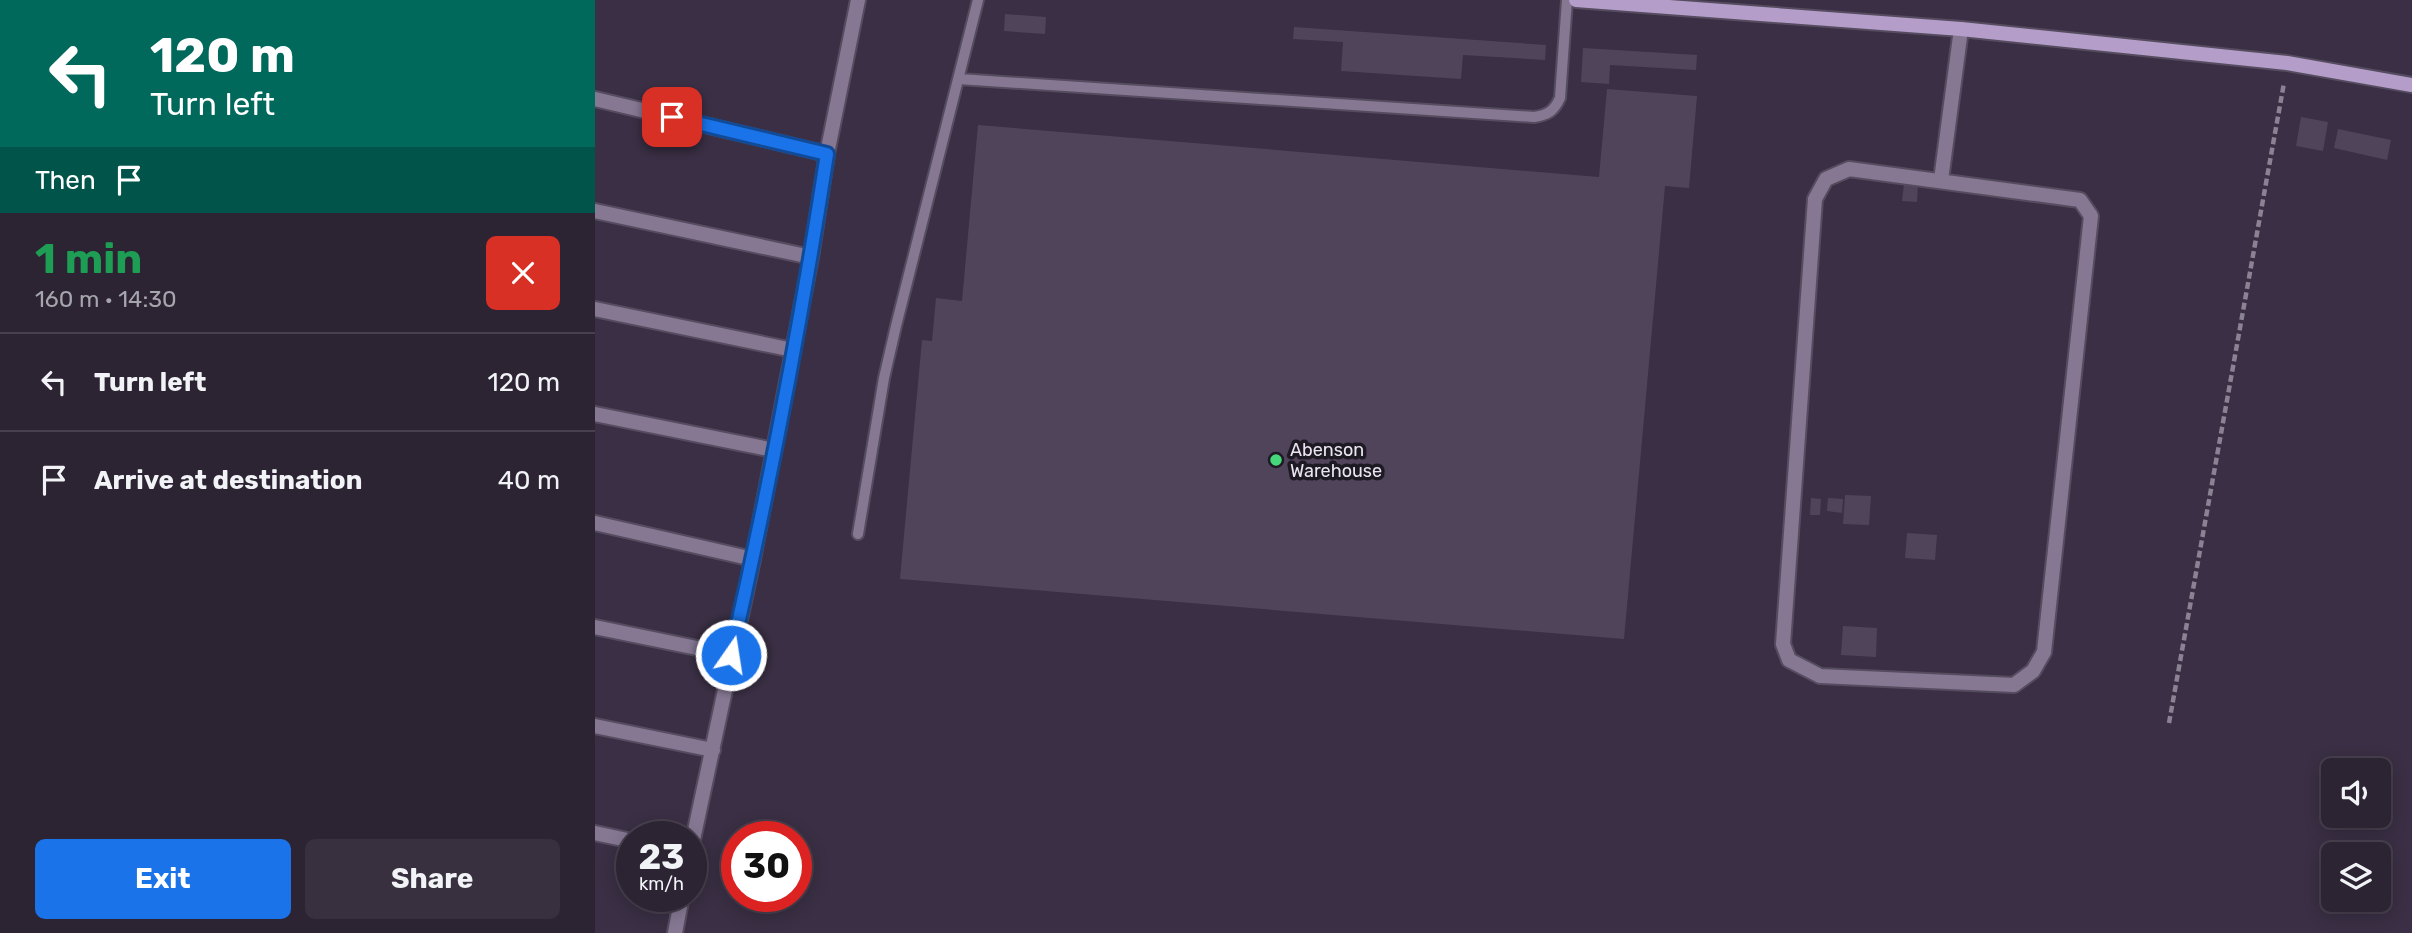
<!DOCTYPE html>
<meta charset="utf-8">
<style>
:root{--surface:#2c2333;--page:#382f3f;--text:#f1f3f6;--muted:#a6a4ac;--line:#48404e;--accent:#1a73e8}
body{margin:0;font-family:Rubik,sans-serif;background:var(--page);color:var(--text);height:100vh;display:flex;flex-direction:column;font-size:26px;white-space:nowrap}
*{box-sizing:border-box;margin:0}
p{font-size:23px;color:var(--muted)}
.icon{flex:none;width:38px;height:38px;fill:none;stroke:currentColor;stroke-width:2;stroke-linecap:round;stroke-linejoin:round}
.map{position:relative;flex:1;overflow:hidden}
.details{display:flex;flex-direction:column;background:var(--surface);width:595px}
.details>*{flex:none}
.banner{background:#00695c;color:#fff;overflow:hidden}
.controls{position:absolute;left:1726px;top:758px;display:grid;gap:14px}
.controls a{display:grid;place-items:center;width:70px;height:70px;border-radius:10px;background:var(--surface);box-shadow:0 4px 18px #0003,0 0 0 2px var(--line);font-size:35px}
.speed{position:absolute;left:21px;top:821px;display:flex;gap:14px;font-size:35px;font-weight:700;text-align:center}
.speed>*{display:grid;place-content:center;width:91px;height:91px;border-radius:50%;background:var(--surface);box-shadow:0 4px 18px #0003,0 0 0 2px var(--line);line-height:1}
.speed small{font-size:18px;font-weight:400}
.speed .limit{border:10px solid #d22;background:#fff;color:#111}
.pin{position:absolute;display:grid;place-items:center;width:60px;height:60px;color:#fff;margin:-30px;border-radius:14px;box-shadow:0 4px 10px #0006}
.me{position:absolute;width:77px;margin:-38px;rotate:13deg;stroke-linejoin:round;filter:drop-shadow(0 0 5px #0008)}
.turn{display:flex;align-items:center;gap:24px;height:147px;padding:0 35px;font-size:32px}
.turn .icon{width:91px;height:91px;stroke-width:2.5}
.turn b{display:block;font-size:49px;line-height:60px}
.then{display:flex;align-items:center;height:66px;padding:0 35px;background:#0003;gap:14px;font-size:26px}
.round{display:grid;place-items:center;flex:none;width:74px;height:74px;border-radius:10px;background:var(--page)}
.overview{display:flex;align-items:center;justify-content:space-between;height:119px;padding:0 35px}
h1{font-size:42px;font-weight:700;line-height:52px;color:#1e9e55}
.cta{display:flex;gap:14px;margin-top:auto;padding:14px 35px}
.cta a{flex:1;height:80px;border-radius:10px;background:var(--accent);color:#fff;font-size:28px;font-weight:700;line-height:80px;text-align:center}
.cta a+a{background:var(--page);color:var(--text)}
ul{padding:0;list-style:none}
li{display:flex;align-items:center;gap:21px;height:98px;padding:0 35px;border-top:2px solid var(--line)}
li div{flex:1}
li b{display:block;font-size:26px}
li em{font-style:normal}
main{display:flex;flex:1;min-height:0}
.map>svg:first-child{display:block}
.building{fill:#50445b}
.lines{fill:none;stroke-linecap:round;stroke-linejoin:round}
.lane-casing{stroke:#564c60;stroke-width:14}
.street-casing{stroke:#564c60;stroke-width:18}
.secondary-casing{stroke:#564c60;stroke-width:18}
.path{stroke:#8b8293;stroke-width:4.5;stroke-dasharray:7 3.5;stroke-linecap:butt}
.lane{stroke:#867893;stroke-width:10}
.street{stroke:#867893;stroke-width:14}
.secondary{stroke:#b49ec9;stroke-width:14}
.route-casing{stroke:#114b97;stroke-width:18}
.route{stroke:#1a73e8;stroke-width:12}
.poi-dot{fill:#46d77a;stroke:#1e1a23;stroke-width:2.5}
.labels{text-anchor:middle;stroke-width:7;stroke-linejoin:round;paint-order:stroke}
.poi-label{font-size:18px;fill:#ebe4f2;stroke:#1e1a23;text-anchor:start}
</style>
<main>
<section class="details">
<div class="banner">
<div class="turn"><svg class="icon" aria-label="left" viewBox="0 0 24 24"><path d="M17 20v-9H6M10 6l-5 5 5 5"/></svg><div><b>120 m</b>Turn left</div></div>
<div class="then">Then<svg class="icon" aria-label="arrive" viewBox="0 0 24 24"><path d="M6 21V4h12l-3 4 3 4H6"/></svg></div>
</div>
<div class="overview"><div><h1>1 min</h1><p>160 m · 14:30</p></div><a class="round" style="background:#d93025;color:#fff"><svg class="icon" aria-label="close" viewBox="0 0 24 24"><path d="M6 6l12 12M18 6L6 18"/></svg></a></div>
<ul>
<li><svg class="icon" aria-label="left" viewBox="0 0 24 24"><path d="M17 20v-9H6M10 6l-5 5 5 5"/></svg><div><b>Turn left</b></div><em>120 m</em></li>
<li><svg class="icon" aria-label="arrive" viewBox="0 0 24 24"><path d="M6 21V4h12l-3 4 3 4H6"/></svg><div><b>Arrive at destination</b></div><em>40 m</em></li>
</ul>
<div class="cta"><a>Exit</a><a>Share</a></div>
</section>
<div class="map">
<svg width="1817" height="933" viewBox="0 0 1817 933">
<rect width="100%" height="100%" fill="#3a2f44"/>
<path class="building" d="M410 14 451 17 450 34 409 31Z
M699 27 951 45 950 60 868 55 866 79 746 71 748 42 698 39Z
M988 48 1102 55 1101 70 1015 65 1014 84 986 82Z
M1012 89 1102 96 1094 188 1070 186 1029 639 305 579 327 340 337 341 341 298 367 301 383 125 1004 177Z
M1706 117 1733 122 1728 151 1701 146Z
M1743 129 1796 140 1792 160 1739 148Z
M1309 184H1323L1322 202 1307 201Z
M1250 495 1276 496 1274 525 1248 524Z
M1216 498 1226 499 1225 515H1215Z
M1233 498 1248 499 1247 513 1232 511Z
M1312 533 1342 535 1340 560 1310 558Z
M1248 626 1282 628 1281 657 1246 655Z"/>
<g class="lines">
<defs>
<path id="lane" d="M364 79 939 117C953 115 959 111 965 98L972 0
M263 534 289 378 301 326 383 0"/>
<path id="street" d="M0 99 232 154
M1254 169 1485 200 1496 216 1449 652 1438 671 1419 685 1225 676 1194 660 1188 644 1220 199 1231 179Z
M1346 180 1366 29
M0 211 216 257
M0 309 198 350
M0 414 179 450
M0 523 158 559
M0 627 136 655
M0 726 118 750
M0 833 37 841
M96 849 158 559 216 257 232 154 263 0
M80 933 87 896"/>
<path id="secondary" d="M981 0 1366 29 1692 63 1817 85"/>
</defs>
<use href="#lane" class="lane-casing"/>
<use href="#street" class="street-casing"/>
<use href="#secondary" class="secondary-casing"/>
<path class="path" d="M1574 723 1689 83"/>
<use href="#lane" class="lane"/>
<use href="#street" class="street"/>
<use href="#secondary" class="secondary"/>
</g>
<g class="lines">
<defs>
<path id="route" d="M77 117 232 154C206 322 174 489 136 655"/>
</defs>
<use href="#route" class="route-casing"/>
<use href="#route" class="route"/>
</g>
<circle class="poi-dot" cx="681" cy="460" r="7"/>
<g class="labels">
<g class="poi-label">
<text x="695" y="456">Abenson<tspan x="695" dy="21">Warehouse</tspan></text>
</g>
</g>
</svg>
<div class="controls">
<a><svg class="icon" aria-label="sound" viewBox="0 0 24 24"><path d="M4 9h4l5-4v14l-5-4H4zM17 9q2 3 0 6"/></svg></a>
<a><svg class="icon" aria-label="layers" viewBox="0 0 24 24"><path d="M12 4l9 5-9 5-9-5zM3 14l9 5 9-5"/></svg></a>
</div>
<div class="speed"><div>23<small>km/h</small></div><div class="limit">30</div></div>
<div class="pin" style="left:77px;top:117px;background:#d93025"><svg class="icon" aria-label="arrive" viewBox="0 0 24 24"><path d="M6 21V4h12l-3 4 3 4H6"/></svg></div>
<svg class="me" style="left:136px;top:655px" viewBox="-20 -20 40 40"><circle r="17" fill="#1a73e8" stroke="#fff" stroke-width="3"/><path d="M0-11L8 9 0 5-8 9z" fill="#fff"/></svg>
</div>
</main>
